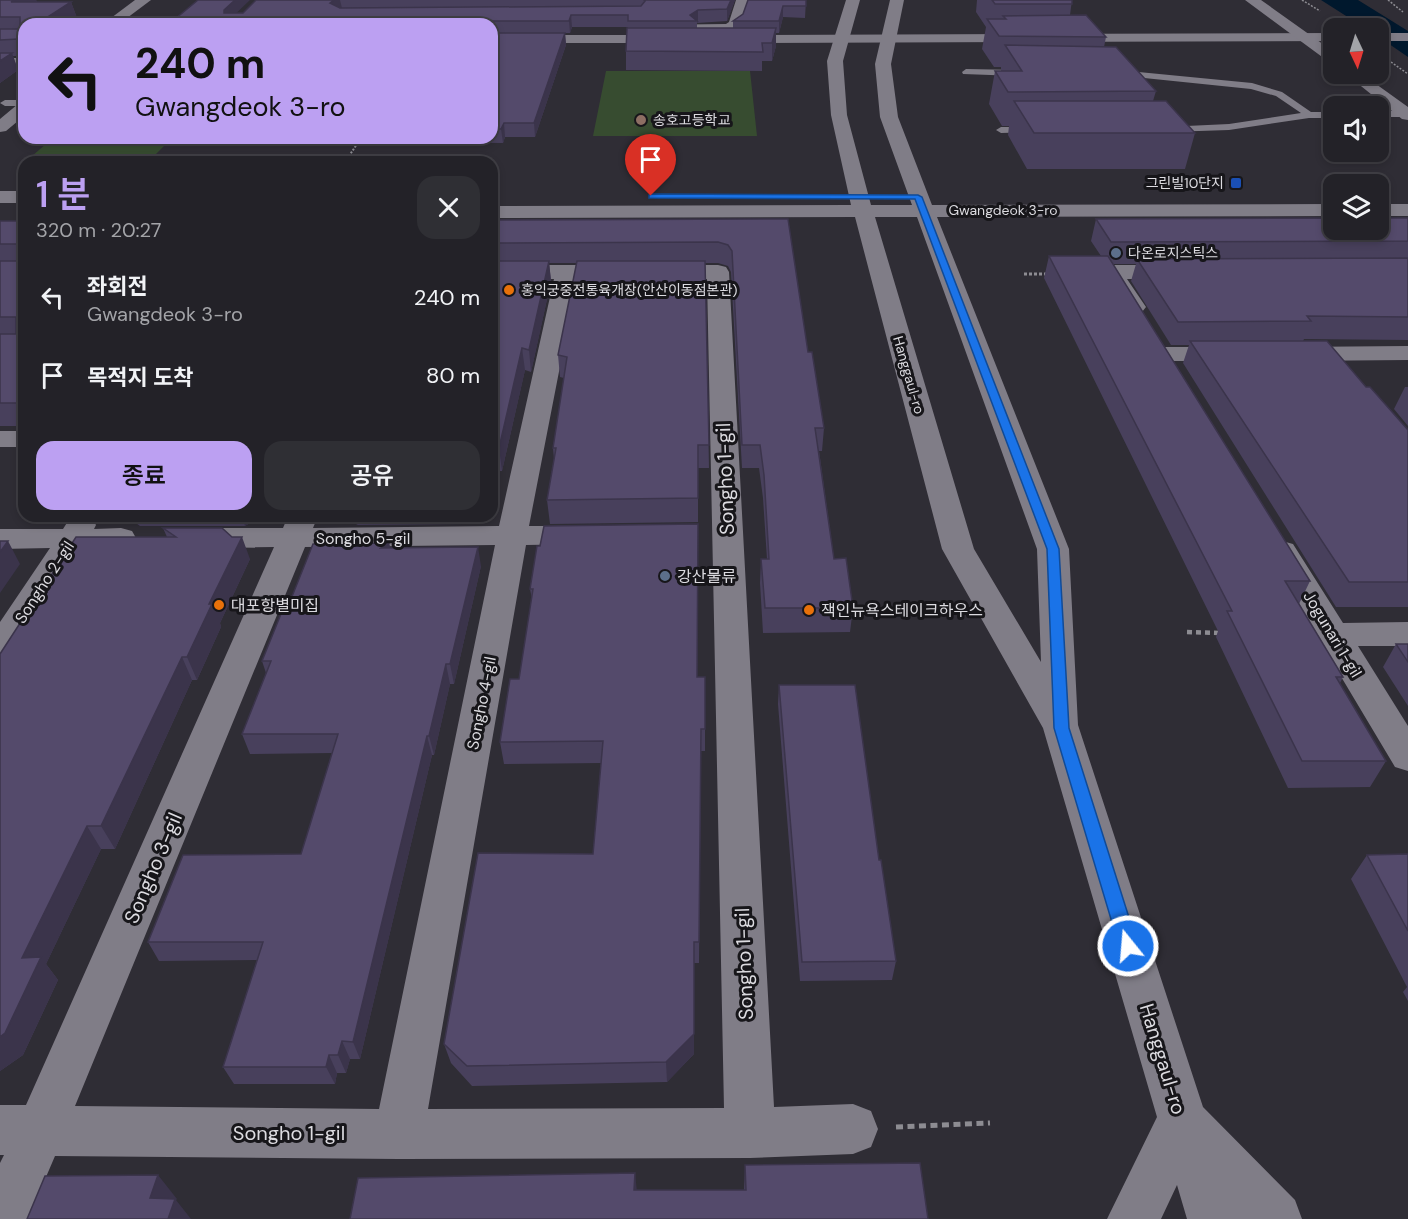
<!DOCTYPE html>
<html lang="ko">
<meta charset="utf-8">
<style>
:root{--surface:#232228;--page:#2f2f34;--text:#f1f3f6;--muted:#a3a4a8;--line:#403f45;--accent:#bca0f2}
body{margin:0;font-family:"DM Sans","Noto Sans KR",sans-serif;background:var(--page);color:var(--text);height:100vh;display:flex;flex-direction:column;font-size:22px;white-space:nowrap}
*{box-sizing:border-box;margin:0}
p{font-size:20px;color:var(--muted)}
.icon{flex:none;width:33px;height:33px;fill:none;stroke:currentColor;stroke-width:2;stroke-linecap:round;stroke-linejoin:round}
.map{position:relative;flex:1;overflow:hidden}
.details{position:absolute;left:18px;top:156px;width:480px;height:366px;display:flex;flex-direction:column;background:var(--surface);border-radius:18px;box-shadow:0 3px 9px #0003,0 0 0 2px var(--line)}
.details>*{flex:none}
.hud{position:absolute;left:18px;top:18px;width:480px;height:126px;border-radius:18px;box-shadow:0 3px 9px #0003,0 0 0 2px var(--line);background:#bca0f2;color:#111;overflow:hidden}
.needle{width:39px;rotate:176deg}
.fabs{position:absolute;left:1323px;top:18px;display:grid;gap:12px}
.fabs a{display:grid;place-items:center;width:66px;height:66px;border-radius:12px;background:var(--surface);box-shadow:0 3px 9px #0003,0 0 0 2px var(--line);font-size:30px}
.pin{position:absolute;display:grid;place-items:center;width:51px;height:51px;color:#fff;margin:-62px -26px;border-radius:50% 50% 50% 0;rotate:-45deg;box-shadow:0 0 6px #0007}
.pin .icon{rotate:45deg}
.me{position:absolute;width:66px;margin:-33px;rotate:343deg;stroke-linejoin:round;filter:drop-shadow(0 0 4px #0008)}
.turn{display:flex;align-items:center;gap:21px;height:126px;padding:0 18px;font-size:27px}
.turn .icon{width:78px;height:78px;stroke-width:2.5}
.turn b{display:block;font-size:42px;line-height:51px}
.round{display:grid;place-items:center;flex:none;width:63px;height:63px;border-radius:18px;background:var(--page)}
.overview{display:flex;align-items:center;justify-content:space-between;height:102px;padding:0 18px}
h1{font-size:36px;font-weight:600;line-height:45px;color:var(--accent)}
.action{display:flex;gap:12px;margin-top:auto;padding:12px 18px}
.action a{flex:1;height:69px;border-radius:18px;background:var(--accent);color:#111;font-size:24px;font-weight:600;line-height:69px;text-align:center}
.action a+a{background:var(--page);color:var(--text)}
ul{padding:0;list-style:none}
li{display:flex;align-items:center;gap:18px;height:78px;padding:0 18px}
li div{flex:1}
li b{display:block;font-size:22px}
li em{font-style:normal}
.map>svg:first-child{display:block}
.green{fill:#374c30}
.water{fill:#00182d}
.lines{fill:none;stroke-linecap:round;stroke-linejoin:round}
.path-far4{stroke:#8d8c92;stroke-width:1.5;stroke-dasharray:2 1.5;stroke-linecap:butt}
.path-far3{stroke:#8d8c92;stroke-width:2;stroke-dasharray:2 1.5;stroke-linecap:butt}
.path-far2{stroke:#8d8c92;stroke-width:3;stroke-dasharray:3 2;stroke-linecap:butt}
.path-far1{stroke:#8d8c92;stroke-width:4.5;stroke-dasharray:5 4;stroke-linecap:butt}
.path{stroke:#8d8c92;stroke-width:5;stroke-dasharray:7 4.5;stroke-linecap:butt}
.lane{fill:#807d87;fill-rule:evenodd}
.street{fill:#807d87;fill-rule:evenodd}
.secondary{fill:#807d87;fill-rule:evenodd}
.wall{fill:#48405c;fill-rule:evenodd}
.shaded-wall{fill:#3b344b}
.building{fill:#544a6b;stroke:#3b344b;stroke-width:1.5}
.route{fill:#1a73e8;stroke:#114b97;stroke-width:1.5}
.education-dot{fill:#8d6e63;stroke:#17161a;stroke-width:2}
.transit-dot{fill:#1a4fb4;stroke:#17161a;stroke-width:2}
.service-dot{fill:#5c6f8a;stroke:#17161a;stroke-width:2}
.food-dot{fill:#e8710a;stroke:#17161a;stroke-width:2}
.labels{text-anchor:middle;stroke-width:6;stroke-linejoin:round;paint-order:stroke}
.far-poi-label{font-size:14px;fill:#dcdbe0;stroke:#17161a;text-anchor:start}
.far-street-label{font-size:14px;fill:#dcdbe0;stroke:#17161a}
.street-label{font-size:16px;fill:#dcdbe0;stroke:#17161a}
.poi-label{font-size:16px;fill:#dcdbe0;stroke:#17161a;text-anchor:start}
.near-street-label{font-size:20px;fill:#dcdbe0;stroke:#17161a}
</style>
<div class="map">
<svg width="1408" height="1219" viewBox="0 0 1408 1219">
<rect width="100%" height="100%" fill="#2f2d35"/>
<path class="green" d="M606 71H750L757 136H593Z
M53 138H172L148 162H25Z"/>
<path class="water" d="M1321 0H1358L1408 31V57L1379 37 1378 28H1365Z"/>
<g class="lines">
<path class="path-far4" d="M1302 0 1320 11
M1388 0 1403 12
M1391 62 1408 74"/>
<path class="path-far3" d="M345 162 361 138"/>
<path class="path-far2" d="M1024 274H1050"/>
<path class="path-far1" d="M1187 632 1222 633"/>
<path class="path" d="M896 1127 990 1123"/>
<path class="lane" d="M966 69 1018 70 1022 73 1018 76 963 74 962 72Z
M1118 70 1252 83 1282 92 1311 112H1334V118H1309L1229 130 1168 132 1163 129 1165 127 1229 124 1301 113 1276 96 1251 89 1115 75 1114 73Z
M24 100V106H5L0 103 5 100Z
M1378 111H1407L1408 117H1378Z
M1033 127 1038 130 1036 132 1001 133 996 130 1001 127Z"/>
<path class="street" d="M631 0H645L641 24 645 25 726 24 729 22 736 0H750L742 24 734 31 644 33 629 29 627 26Z
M1334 33V41L732 43 725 39 732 35Z
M1378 33H1408V41H1378Z
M492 35H672L679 39 672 43H492Z
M0 58H24V68H0Z
M492 265H718L726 267 729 272 774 1107 853 1104 871 1111 878 1129 871 1147 853 1154 750 1158 399 1159 55 1156 28 1219H0V1163L4 1155H0V1105H26L274 547 197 548 186 545 182 538 186 531 197 528H283L288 516H318L313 528 499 526 554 279H492ZM577 279H707L724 1108 428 1109 526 545 586 544 597 542 601 535 597 528 586 526H529ZM495 545 379 1109 75 1106 305 547Z
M1112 265H1179L1187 267 1190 272 1187 277 1179 279H1127L1146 307 1142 312 1134 314 1126 312 1101 272 1104 267Z
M1408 346V360L1293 361 1284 359 1281 354 1284 349 1293 347Z
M1162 347H1232L1241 349 1244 354 1241 359 1232 361H1162L1153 359 1150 354 1153 349Z
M0 431H24V447H0Z
M82 516 92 518 96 525 94 529 121 528 132 531 136 538 132 545 121 548H82L12 656 0 660V622L50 548 0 549V529H63L70 518Z
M1282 541 1293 544 1343 623 1408 622V646H1358L1408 726V771L1395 767 1266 551 1271 544Z"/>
<path class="secondary" d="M135 0H151L119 24H103Z
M846 0H860L843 61 847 115 871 205H912L880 117 875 64 890 0H904L891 64 898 117 932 205 1334 204V216L937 217 1069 549 1078 725 1203 1107 1295 1200 1302 1219H1187L1177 1185 1161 1219H1107L1157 1117 1043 728 942 549 855 217 492 218V206L851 205 831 115 827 61ZM875 217H917L1037 549 1041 662 974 549Z
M1245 0H1261L1334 52V63L1329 62Z
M1346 74H1362L1408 107V120L1402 119Z
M24 103V116L6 131 0 132V119L18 104Z
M0 191H24V203H0Z
M1378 204H1408V216H1378Z"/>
</g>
<path class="wall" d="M0 0H36L37 2H71L77 18 67 24H24V58L23 56H13L18 70 0 83Z
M256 0H735L727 21 697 23V28H733V21L743 14 806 0 805 18 783 17 779 33H776V46L772 61H762V71L626 70V51L628 27H572L570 33H565L566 45 535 137H505L503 143 393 142 392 138H492V24H169L236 13H243ZM492 7 341 8H342Z
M977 0H1072L1070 15 1106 37 1104 47 1156 91 1153 101 1195 133 1185 169H1027L1008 135 1009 126H1002L989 104 995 71H1001V67H994L982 49 986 27 976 12Z
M1408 218V340L1304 339 1303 341 1366 387 1408 430V607H1336L1183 363 1189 345H1171L1131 281 1136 264H1113L1310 581 1299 604 1343 677 1340 683 1386 761 1370 787 1288 788 1216 637 1218 631 1044 278 1049 256H1101L1091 241 1096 219Z
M788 219 808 352 824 428 822 451H819L834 559 853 608 850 632 763 633 760 583 761 559H767L763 498 759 468H742L731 272 728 266 718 263H705L709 468H698V522L550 524 547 500 554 459 553 448 564 378 560 377 558 355 577 263H549L551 281 531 372 525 370 502 471H497L492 491V220Z
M0 221H24V426H0Z
M1405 387H1408V426L1394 409Z
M126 516H261L245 526H140Z
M339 516H479L464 524 358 525Z
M163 528 250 559 220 623 221 627 197 680H192L115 849H101L46 964 58 980 23 1055 0 1071V654L167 537Z
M389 543 390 548 481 566 454 684H450L434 755H432L360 1059H350L346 1073H337L335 1084H234L223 1067 257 960 159 961 148 942 301 854 332 753 250 754 242 734 266 673 262 661 287 609Z
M537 546 697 677H705V751H701L699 963H694V1054L667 1082 472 1086 451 1063 444 1044 593 854 601 763 504 764 500 742 519 679 532 599 530 589Z
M1396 644H1408V706L1383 667Z
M779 685 879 860 896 961 892 980 800 981 778 704Z
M1408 854V1001L1403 992 1407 987 1351 879 1367 855Z
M745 1165 928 1219 744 1190Z"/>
<path class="shaded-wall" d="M15 0H36L38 5 11 2Z
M235 0H250L227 22 224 13V10Z
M334 0H340L342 8 333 15 330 3Z
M731 0H735L727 21V9Z
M71 2 77 18 67 24H37Z
M783 6V17L779 33V21Z
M698 10V22L697 23V21L690 15Z
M571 15 572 27 570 33 569 21Z
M776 28V46L772 61V43Z
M565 33 566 45 535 137 534 123Z
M24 45V58L20 47Z
M12 53 18 70 0 83V61Z
M504 123 505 137 503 143 501 129Z
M549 261 551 281 531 372 529 350Z
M522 348 525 370 502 471 499 448Z
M493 448 497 471 492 491V453Z
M242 516H261L245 526Z
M463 516H479L464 524Z
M242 537 250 559 220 623 221 627 197 680 187 657 209 604Z
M8 541 20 564 0 593V552Z
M389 543 394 562 381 548Z
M478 547 481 566 454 684 450 664Z
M182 657 192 680 115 849 101 826Z
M446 664 450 684 434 755 429 736Z
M427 736 432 755 360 1059 353 1042Z
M87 826 101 849 46 964 58 980 23 1055 0 1071V1037L22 958Z
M694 963V1054L667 1082 666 1062Z
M342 1041 350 1059 346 1073 338 1055Z
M329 1055 337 1073 335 1084 326 1067Z
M635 1173 637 1192 634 1190Z
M158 1175 177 1199 176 1200 191 1219H167L150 1198Z"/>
<path class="building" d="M0 0H15L11 2H71L37 24H24V45L20 47 18 39 0 40V29H18L20 27V17H0Z
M198 0H235L224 10V13H243L256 0H334L330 3 340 8 641 6 645 1 644 0H731L727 9 698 10 690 15 697 21H628V15H571L569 21H489V24H169Z
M748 0H806V6H783L779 21H733L743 14Z
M992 0H1072V4H995Z
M1086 15 1106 37 999 36 987 19H1006L1003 16Z
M627 28H776L772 43H762L763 52 626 51Z
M492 33H565L534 123H504L501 129H492Z
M1005 45 1116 47 1156 91 1008 92 995 71H1022Z
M0 53H12L0 61Z
M1014 101H1166L1195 133H1034Z
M1334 218V230H1378V218H1408V241L1111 242 1096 219Z
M788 219 808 352H812L824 428H815L834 559 846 558 853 608H765L761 559H769L764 475 760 445H742L732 251 728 245 718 242 492 243V220Z
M0 221H24V403H0V334H16V317H0V261H17V244H0Z
M1049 256H1108L1310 581H1285L1343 677H1336L1386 761H1302L1227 611H1232Z
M1408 258V317L1307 316 1311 321 1178 322 1137 259Z
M492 261H549L529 350 522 348 499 448H493L492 453Z
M577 261H705L709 445H698V498L547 500 556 448H553L567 357 558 355Z
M1190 341H1327L1366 387H1370L1408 430V582H1349Z
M698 524 697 677H705V729H701L699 942H694V1034L666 1062 467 1066 444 1044 478 853 593 854 603 741 500 742 510 679H519L533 589H530L537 546H540L544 526Z
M163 528H222L232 537H242L209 604H212L187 657H182L101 826H87L22 958 41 957 5 1033 0 1037V654L76 537H176Z
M0 541H8L0 552Z
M389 543 381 548 478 547 450 664H446L429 736H427L353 1042 342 1041 338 1055H329L326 1067H223L263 942H148L183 855 301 854 338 734H242L271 661H262L283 609H287L313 544Z
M1396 644H1408V662Z
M779 685H855L879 860H881L896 961 802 962Z
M1408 854V931L1367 855Z
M920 1163 928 1219H350L358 1178 635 1173 634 1190H746L745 1165Z
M158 1175 150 1198 175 1199 168 1219H27L45 1176Z"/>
<path class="route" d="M651 194 918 195 922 197 1059 549 1069 728 1138 946 1135 951 1128 954 1122 951 1119 946 1054 728 1047 549 915 199 649 198V195Z"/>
<circle class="education-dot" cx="641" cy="120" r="6"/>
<rect class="transit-dot" x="1230" y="177" width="12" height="12" rx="3"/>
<g class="service-dot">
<circle cx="1116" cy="253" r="6"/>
<circle cx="665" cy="576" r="6"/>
</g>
<g class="food-dot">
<circle cx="509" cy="290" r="6"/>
<circle cx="219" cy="605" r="6"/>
<circle cx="809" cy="610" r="6"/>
</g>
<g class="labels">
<g class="far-poi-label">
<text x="653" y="125">송호고등학교</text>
<text x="1224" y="188" text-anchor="end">그린빌10단지</text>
<text x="1128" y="258">다온로지스틱스</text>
<text x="521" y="295">홍익궁중전통육개장(안산이동점본관)</text>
</g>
<g class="far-street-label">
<text x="1003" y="215">Gwangdeok 3-ro</text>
<text transform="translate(909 375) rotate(74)" y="5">Hanggaul-ro</text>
</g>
<g class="street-label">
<text x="363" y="544">Songho 5-gil</text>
<text transform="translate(44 582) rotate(-57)" y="6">Songho 2-gil</text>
<text transform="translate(1333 634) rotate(59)" y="6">Jogunari 1-gil</text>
<text transform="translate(481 703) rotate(-79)" y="6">Songho 4-gil</text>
</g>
<g class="poi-label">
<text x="677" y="582">강산물류</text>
<text x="231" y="611">대포항별미집</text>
<text x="821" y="616">잭인뉴욕스테이크하우스</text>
</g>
<g class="near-street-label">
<text transform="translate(725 479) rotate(-92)" y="7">Songho 1-gil</text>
<text transform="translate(153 868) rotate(-67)" y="7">Songho 3-gil</text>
<text transform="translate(744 964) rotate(-92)" y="7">Songho 1-gil</text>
<text transform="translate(1163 1059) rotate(73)" y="7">Hanggaul-ro</text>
<text x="289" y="1140">Songho 1-gil</text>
</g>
</g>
</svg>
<div class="fabs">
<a><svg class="needle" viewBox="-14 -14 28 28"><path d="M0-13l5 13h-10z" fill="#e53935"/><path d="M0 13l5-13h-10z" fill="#a3a4a8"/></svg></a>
<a><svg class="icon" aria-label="sound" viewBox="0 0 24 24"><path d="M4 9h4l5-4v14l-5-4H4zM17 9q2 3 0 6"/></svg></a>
<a><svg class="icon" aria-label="layers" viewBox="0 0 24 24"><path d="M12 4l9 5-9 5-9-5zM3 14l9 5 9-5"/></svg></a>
</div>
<div class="pin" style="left:651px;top:196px;background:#d93025"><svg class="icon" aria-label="arrive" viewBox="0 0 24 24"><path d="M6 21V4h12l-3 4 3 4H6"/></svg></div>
<svg class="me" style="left:1128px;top:946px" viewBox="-20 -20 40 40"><circle r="17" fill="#1a73e8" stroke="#fff" stroke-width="3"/><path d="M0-11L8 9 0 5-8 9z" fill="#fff"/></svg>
<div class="hud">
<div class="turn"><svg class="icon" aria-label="left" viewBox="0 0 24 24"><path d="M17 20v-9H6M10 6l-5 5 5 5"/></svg><div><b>240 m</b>Gwangdeok 3-ro</div></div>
</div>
<section class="details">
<div class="overview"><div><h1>1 분</h1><p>320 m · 20:27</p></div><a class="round"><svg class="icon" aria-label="close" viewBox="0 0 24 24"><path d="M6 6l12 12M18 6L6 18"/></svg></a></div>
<ul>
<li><svg class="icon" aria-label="left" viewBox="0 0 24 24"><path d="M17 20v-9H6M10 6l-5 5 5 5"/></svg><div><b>좌회전</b><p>Gwangdeok 3-ro</p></div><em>240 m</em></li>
<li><svg class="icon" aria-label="arrive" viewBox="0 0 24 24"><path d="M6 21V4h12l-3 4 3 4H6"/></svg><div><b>목적지 도착</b></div><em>80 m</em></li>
</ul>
<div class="action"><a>종료</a><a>공유</a></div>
</section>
</div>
